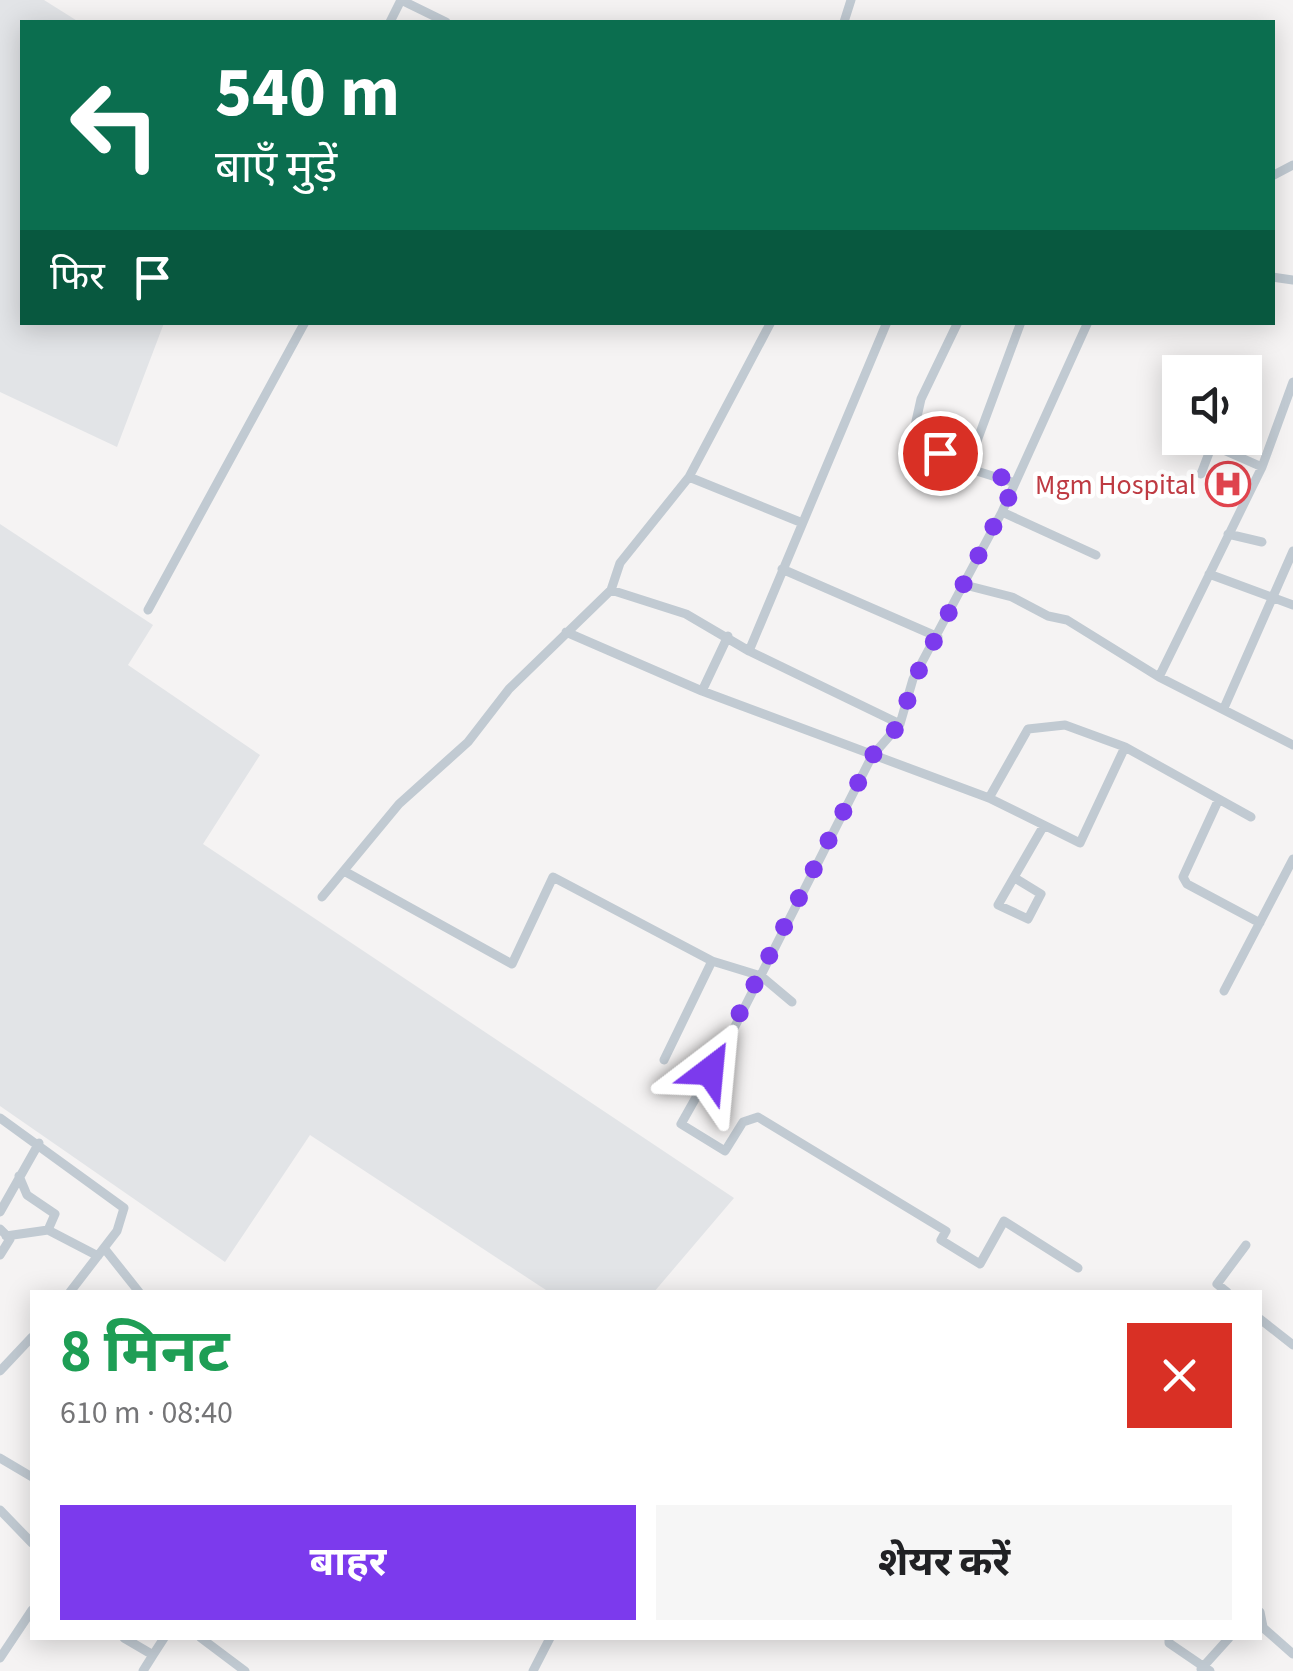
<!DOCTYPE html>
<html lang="hi">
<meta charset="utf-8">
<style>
:root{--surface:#fff;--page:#f6f6f6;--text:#202124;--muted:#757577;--accent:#7c3aed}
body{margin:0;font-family:"Source Sans 3","Noto Sans Devanagari",sans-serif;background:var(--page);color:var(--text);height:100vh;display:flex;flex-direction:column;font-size:38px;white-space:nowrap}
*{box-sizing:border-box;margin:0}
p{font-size:32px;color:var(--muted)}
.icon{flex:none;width:55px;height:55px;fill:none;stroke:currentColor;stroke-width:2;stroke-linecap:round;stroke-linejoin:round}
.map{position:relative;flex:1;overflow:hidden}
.side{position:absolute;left:30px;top:1290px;width:1232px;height:350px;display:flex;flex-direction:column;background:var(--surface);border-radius:0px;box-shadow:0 5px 25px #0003}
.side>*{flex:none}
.top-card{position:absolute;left:20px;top:20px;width:1255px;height:305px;border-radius:0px;box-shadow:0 5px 25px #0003;background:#0b6e4f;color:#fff;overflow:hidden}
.controls{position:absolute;left:1162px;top:355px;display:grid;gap:20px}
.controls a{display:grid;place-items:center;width:100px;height:100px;border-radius:0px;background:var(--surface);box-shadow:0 5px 25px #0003;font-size:50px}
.pin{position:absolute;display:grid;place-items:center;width:85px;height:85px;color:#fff;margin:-42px;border:5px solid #fff;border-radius:50%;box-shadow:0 2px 10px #0007}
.me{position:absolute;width:110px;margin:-55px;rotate:29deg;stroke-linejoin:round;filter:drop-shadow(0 0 8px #0008)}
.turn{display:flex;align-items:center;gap:35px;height:210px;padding:0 30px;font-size:45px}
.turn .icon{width:130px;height:130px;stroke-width:2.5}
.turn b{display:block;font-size:70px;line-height:85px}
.then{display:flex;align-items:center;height:95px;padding:0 30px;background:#0003;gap:20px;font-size:38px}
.round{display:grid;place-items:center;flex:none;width:105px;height:105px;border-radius:0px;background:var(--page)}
.summary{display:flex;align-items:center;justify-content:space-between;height:170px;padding:0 30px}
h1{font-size:60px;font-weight:700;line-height:75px;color:#1e9e55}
.action{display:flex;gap:20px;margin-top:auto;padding:20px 30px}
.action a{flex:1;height:115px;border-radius:0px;background:var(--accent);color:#fff;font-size:40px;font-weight:700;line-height:115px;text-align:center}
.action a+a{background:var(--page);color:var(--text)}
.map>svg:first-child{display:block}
.airport{fill:#e2e4e7}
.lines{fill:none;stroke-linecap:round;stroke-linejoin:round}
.minor{stroke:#c1cad2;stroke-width:9}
.route{stroke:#7c3aed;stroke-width:18;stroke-dasharray:0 32.4}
.labels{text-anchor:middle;stroke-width:9;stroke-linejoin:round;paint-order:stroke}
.health-label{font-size:28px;fill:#be3a42;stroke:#fff;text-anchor:end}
</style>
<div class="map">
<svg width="1293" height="1671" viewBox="0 0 1293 1671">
<rect width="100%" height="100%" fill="#f5f3f3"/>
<path class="airport" d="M0 0H44L79 22H22V322L164 323 117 447 0 392Z
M0 524 153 625 128 665 260 755 203 844 734 1198 654 1292H549L310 1135 225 1262 0 1106Z"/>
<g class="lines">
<path class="minor" d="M401 0 446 22
M390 22 401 0
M844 22 851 0
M1272 176 1293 165
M1272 277 1293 280
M958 322 921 399 912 439 967 468 1015 483
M1293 382 1262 467 1159 677 1293 745
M967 468 1021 322
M1201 474 1212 445 1262 467
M689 477 800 522
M1002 512 1096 555
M1228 534 1262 542
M782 569 938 637
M1209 574 1293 605
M965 585 1012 597 1048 616 1067 620 1159 677
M611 590 686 614 749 651 900 724
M148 610 305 322
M566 632 702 691 989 798 1080 843 1125 747
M749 651 887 322
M702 691 728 636
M1224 708 1293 551
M989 798 1028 729 1065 725 1125 747 1251 817
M1218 801 1183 877 1187 884 1260 923
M344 871 512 964 553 877 712 961 761 976 792 1002
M1015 878 1041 894 1028 919 998 905 1043 827
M322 897 399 804 468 742 509 689 611 590 620 563 689 477 771 322
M1224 991 1293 859
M664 1060 712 961
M0 1118 124 1208 117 1231 70 1292
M0 1212 39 1143
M0 1229 10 1239 0 1255
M48 1230 98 1256
M6 1236 48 1230 55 1214 27 1195 19 1176
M104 1248 139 1292
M1078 1268 1004 1221 980 1264 941 1240 946 1231 758 1117 743 1122 725 1151 681 1124 725 1046 872 756 900 724 913 679 1002 512 1088 322
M1227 1292 1217 1284 1246 1245
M1260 1319 1293 1345
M0 1371 32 1337
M0 1458 32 1477
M0 1510 32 1543
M1260 1612 1263 1627
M1260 1625 1293 1654
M124 1638 153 1655 164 1638
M201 1638 245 1671
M1169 1638V1643L1210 1671
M0 1658 32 1610
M1201 1669 1229 1638
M143 1671 153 1655
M533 1671 550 1638"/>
</g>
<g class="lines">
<path class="route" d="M710 1071 872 756 900 724 914 680 1016 483 940 453"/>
</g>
<defs>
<symbol id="hospital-ring" viewBox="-11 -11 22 22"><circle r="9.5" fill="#fff" stroke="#e0444e" stroke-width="1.5"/><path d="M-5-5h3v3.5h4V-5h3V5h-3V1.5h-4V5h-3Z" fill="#e0444e"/></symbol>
</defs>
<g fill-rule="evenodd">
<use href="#hospital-ring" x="1203" y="459" width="50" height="50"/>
</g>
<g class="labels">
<g class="health-label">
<text x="1196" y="494">Mgm Hospital</text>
</g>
</g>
</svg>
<div class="controls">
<a><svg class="icon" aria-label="sound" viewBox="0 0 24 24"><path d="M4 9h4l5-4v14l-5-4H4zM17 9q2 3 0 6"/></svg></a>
</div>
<div class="pin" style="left:940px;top:453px;background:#d93025"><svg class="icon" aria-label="arrive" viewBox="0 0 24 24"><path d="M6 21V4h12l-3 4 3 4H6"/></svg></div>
<svg class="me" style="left:710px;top:1071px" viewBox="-20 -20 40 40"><path d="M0-17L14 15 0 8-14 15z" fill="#7c3aed" stroke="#fff" stroke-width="4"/></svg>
<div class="top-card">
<div class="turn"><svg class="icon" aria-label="left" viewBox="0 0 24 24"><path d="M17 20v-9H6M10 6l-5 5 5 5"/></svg><div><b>540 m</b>बाएँ मुड़ें</div></div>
<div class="then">फिर<svg class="icon" aria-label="arrive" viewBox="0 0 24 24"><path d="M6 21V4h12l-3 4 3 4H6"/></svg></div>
</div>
<section class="side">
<div class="summary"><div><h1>8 मिनट</h1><p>610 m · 08:40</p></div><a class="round" style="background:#d93025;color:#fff"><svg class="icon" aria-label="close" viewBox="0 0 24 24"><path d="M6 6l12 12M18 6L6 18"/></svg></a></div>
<div class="action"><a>बाहर</a><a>शेयर करें</a></div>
</section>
</div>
